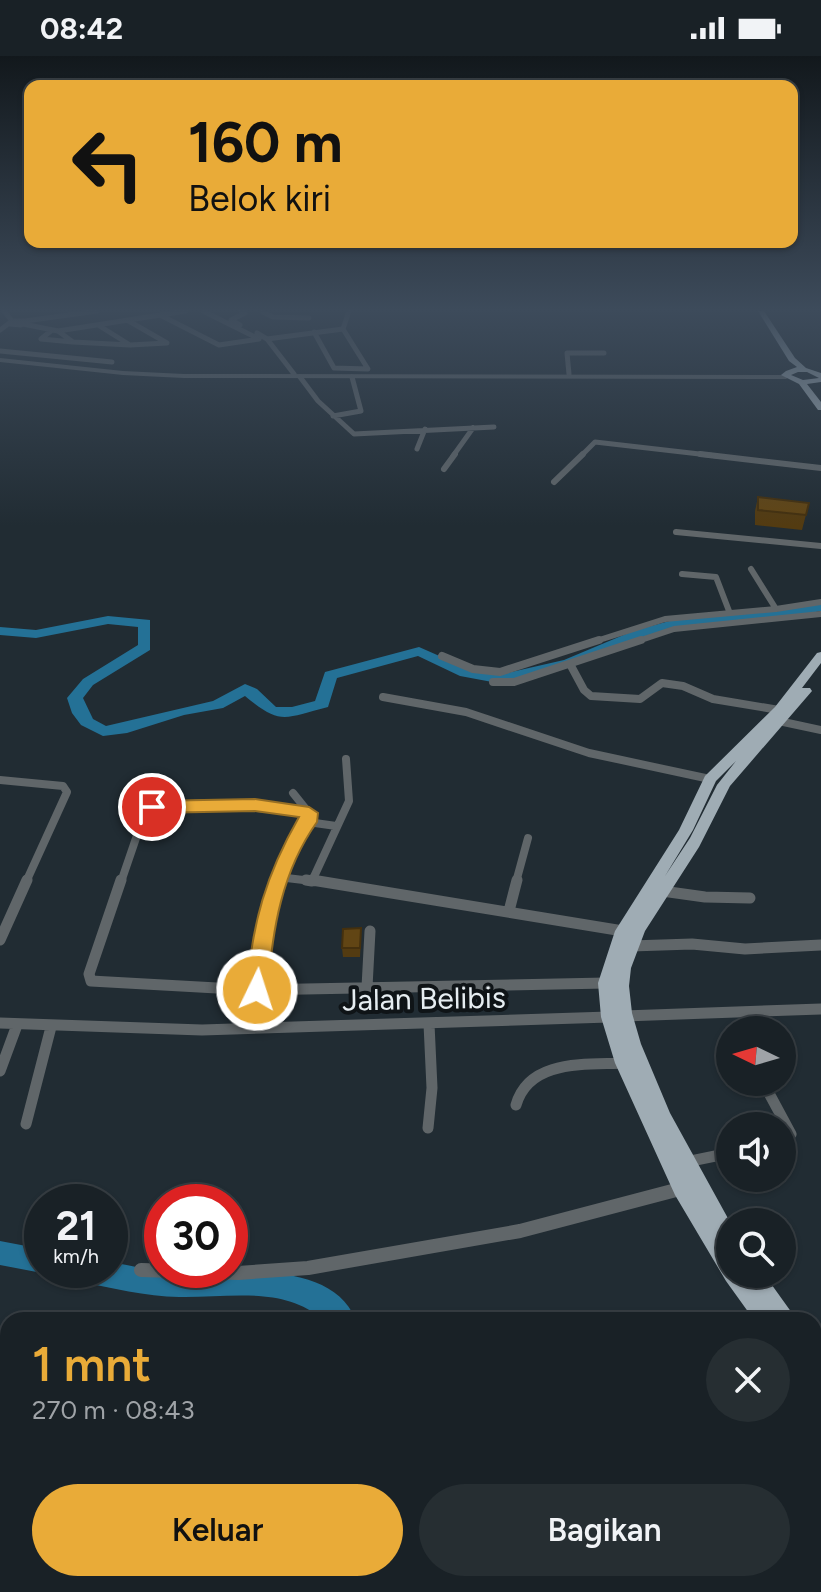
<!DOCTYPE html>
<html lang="id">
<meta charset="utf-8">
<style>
:root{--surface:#192126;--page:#262e32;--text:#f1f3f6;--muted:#9fa3a7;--line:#373e43;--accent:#e9ab38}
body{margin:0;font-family:Figtree,sans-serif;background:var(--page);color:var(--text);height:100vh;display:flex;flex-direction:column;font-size:30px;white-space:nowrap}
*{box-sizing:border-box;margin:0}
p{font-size:26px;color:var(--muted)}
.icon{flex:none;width:44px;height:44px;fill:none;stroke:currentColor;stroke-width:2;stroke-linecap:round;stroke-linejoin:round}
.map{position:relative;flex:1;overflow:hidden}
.drawer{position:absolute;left:0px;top:1256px;width:822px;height:280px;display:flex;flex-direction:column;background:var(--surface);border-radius:24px 24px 0 0;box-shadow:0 2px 6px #0004,0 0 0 2px var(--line)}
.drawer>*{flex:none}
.hud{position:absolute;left:24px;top:24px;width:774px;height:168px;border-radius:16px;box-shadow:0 2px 6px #0004,0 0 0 2px var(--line);background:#e9ab38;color:#111;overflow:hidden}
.needle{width:52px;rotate:275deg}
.controls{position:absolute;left:716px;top:960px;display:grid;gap:16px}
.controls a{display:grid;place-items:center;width:80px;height:80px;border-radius:50%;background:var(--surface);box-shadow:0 2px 6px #0004,0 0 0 2px var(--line);font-size:40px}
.speed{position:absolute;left:24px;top:1128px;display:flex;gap:16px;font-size:40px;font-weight:700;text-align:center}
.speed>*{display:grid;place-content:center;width:104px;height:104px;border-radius:50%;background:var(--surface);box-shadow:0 2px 6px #0004,0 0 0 2px var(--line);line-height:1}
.speed small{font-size:20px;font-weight:400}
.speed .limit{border:12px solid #d22;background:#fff;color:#111}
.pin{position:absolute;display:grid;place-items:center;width:68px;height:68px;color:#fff;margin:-34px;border:4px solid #fff;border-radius:50%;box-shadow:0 2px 8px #0007}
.me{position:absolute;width:88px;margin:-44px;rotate:4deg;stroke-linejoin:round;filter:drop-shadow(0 0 6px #0008)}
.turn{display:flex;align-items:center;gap:28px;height:168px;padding:0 32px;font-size:36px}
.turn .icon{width:104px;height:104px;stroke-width:2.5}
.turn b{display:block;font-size:56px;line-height:68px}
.round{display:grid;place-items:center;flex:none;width:84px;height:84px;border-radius:42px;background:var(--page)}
.overview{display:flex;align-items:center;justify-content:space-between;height:136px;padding:0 32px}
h1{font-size:48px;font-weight:600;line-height:60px;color:var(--accent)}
.cta{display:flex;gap:16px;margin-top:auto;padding:16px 32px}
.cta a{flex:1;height:92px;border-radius:48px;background:var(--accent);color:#111;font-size:32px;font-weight:600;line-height:92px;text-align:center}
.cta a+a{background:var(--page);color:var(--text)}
.status{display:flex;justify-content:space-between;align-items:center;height:56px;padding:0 40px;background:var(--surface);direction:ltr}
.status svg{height:22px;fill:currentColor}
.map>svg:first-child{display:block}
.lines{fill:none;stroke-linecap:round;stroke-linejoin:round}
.river{fill:#247196;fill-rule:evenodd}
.minor-far4{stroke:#606669;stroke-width:5}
.minor-far3{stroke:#606669;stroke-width:6}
.minor-far2{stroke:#606669;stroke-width:8}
.minor-far1{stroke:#606669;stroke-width:11}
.minor{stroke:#606669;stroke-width:14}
.tertiary{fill:#606669;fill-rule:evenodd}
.trunk{fill:#9facb4;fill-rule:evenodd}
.wall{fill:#533b11}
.building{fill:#614514;stroke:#44300e;stroke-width:2}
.route{fill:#e9ab38;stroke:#976f24;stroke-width:2}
.labels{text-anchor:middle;stroke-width:8;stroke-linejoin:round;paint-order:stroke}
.street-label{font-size:30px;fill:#e6edf1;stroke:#0f1417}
</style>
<div class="status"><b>08:42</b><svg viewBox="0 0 49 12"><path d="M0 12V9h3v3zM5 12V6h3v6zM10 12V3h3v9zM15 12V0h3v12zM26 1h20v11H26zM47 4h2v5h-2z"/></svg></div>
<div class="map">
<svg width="821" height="1536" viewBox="0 0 821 1536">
<rect width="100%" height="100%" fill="#212c33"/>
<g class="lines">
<path class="river" d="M821 547V555L779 563 674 572 643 581 574 610 503 628 460 620 418 600 337 622 328 651C284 662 281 670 245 640L223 652 184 659 127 677 103 680 81 669 72 657 67 642 83 623 138 589V571L108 568 36 582 0 579V571L36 574 108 560 150 564V594L93 629 83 642 93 663 106 670 213 645 245 628 257 633 276 651H292L315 645 325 616 419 591 469 613 503 618 564 604 633 575 673 564 779 555Z
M0 1185 42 1193V1214H50L42 1217 0 1209Z
M110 1206C132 1210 155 1215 177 1216 230 1219 330 1201 356 1264H323C284 1229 227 1242 179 1241 146 1241 111 1231 79 1226L70 1223 66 1214H110Z"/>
<path class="minor-far4" d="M4 255 12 265
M263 256 273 261 309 262
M160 259 219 289 259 283 203 255
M25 265 97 255
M23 268 58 275 186 255
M98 269 130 289 167 287 127 264
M240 269 231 264 245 257 241 255
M0 274 12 265H25L21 269 10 268
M52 274 41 283 73 286
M58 275 73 286 130 289
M314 276 334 312 368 313 343 273
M257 277 267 283 294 318
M267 283 343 273 349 255
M0 295 112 306
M569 318 567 297H604
M300 321 318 345 354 378 494 371
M333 360 361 355 352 321
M417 393 425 373
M453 400 473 372
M581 400 595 386 717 400"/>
<path class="minor-far3" d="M700 398 821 412
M444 413 455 398
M554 426 583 398
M676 476 821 490
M751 513 776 553 821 546
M682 518 716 521 729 555
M593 586 665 563 776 553
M635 586 674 573 821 558"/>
<path class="minor-far2" d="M442 600 473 613 500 616 599 584
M570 608 584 634 591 640 640 643 662 627 683 630 713 643 779 654
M493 626H514L641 584
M383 641 466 656 589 697 710 723
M774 664 821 674
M0 724 63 730 67 736 26 826
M293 737 309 757 308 766 336 770
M278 821 300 773 308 766
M121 826 146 753 203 747 309 757
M277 826 278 821 312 825
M320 826 312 825 349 745 346 703
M516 826 528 782"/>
<path class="minor-far1" d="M121 824 89 918 91 925 253 934 606 927
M306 824 312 825
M312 824 623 875
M662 835 705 841 750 842
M509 855 517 824
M0 884 27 824
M631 890 692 888 745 893 821 889
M367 931 370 875
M257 934 261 881 277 824
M624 960 821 953
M0 967 202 974 609 961
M0 1015 17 969
M763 1026 791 1078 782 1087
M516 1049C529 1003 585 1009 624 1007
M26 1068 51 971
M428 1072 432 1032 429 968
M686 1106 730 1097
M669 1136 682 1133"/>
<path class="minor" d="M141 1214 238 1217 308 1212 520 1175 676 1134
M0 1462 8 1448
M76 1536 80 1528
M192 1536 195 1528
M309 1536 311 1528"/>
<path class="tertiary" d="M0 302 123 315 184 318 786 319 789 321 786 323 184 322 123 319 0 306Z"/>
<path class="trunk" d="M758 255H764L795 302 806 312 821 317V326L807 328 821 346V354H818L799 328 781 319 786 315 797 311 789 305ZM798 316H807L819 322 803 324 791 319Z
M821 596V607L802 632H810L812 635 730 730 699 791 645 875 631 912 629 930 632 957 641 988 670 1057 730 1166V1218H764L797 1264H754L726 1225 675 1139 615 1007 601 961 598 927 615 875 679 774 705 720 775 651 817 597ZM736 705 717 729 690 782 665 820 693 774 716 725Z
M814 1286 821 1289V1339L814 1336Z"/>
</g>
<path class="wall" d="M758 441 809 447 802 474 755 469V455Z
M361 881 360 901H343L342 892Z"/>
<path class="building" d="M758 441 809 447 806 459 758 454Z
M361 872 360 892H342L343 873Z"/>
<linearGradient id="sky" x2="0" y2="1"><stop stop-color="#12181c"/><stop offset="0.54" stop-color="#3d4b5b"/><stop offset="1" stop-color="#3d4b5b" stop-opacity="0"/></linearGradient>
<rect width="821" height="470" fill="url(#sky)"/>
<path class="route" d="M255 743 309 751 318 757 317 766C282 815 272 874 268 934L265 939H250L247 934C252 866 266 819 299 761L255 755 152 757 143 751 152 745Z"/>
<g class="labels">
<g class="street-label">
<text transform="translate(424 943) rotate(-1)" y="10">Jalan Belibis</text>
</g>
</g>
</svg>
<div class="controls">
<a><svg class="needle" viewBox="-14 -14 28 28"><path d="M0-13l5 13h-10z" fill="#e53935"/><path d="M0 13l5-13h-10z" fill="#9fa3a7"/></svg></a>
<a><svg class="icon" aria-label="sound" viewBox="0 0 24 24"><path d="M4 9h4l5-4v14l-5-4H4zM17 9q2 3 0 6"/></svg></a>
<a><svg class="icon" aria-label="search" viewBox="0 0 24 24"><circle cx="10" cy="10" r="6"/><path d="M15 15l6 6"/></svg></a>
</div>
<div class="speed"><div>21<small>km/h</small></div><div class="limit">30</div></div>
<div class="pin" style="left:152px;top:751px;background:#d93025"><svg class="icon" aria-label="arrive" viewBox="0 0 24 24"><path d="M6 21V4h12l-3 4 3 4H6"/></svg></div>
<svg class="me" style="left:257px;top:934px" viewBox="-20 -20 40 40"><circle r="17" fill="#e9ab38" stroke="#fff" stroke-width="3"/><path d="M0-11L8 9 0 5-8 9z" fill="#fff"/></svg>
<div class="hud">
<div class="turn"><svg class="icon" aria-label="left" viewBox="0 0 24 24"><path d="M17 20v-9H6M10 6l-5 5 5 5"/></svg><div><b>160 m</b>Belok kiri</div></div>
</div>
<section class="drawer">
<div class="overview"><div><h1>1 mnt</h1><p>270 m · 08:43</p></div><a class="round"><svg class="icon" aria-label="close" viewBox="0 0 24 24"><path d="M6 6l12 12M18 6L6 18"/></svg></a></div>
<div class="cta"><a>Keluar</a><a>Bagikan</a></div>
</section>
</div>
